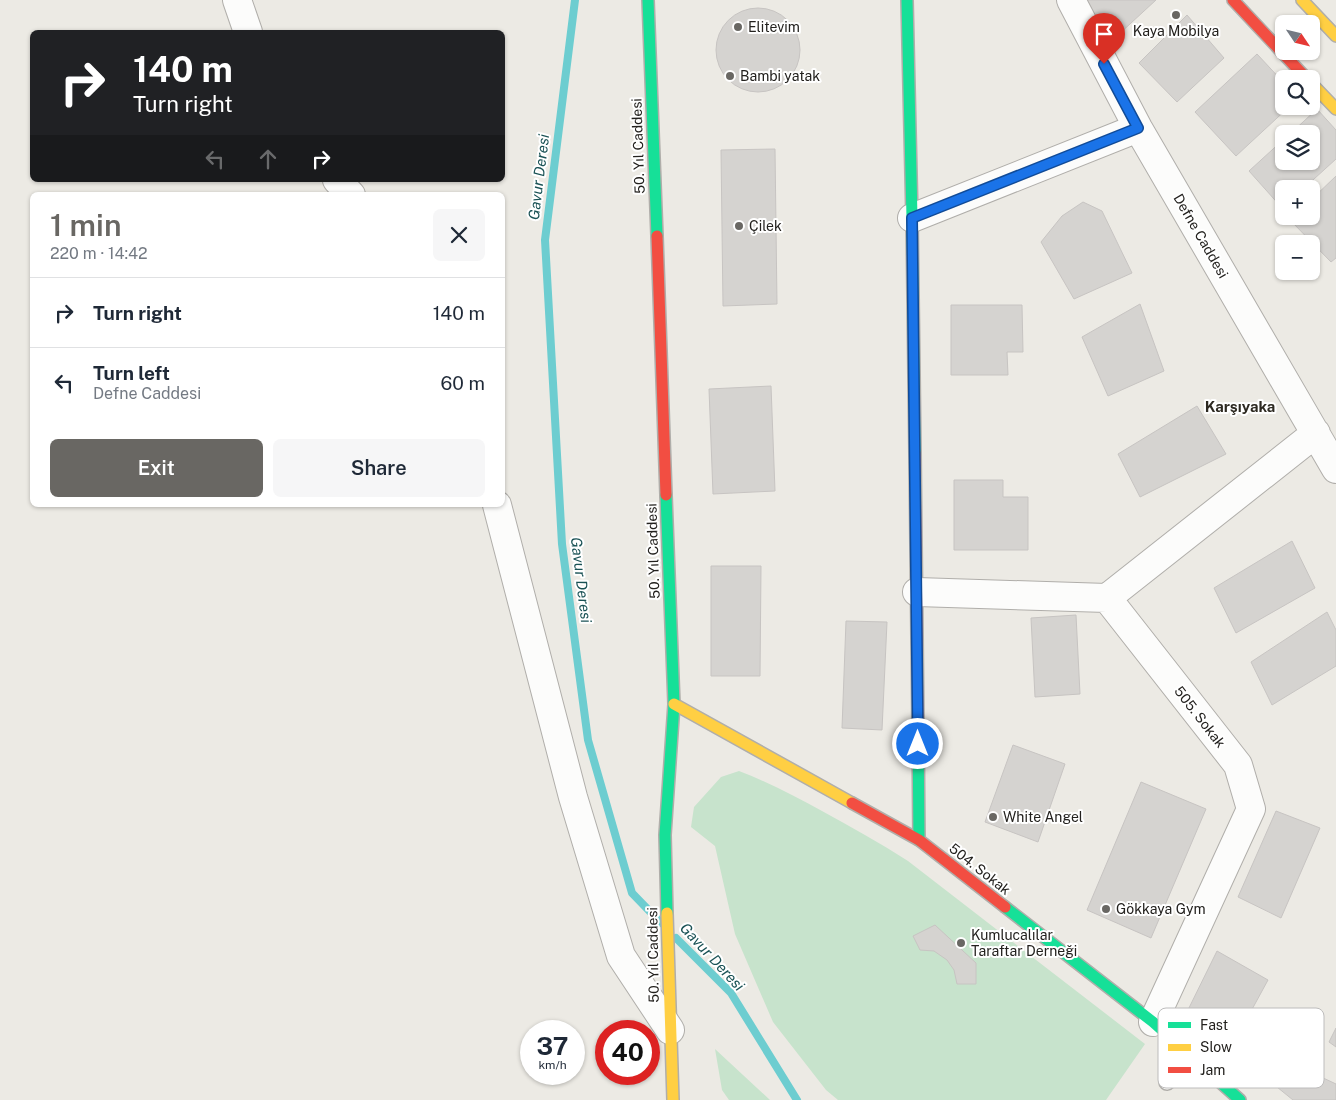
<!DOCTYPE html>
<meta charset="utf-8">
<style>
:root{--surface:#fff;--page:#f6f6f7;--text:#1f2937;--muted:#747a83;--line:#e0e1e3;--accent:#696763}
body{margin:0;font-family:"Public Sans",sans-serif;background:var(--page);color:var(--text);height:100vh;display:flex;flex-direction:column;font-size:19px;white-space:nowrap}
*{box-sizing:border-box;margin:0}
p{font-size:16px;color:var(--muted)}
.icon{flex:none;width:28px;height:28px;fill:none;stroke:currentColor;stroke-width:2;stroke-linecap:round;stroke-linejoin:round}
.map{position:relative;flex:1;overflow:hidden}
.drawer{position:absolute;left:30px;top:192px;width:475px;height:315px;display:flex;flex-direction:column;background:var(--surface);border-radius:8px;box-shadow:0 1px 4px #0004}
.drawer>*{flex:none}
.top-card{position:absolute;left:30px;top:30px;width:475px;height:152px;border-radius:8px;box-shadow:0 1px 4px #0004;background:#202124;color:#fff;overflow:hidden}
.needle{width:32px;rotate:125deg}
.fabs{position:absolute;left:1275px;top:15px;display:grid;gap:10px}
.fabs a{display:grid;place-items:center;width:45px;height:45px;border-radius:8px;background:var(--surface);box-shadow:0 1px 4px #0004;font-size:25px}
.speed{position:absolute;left:520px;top:1020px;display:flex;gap:10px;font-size:25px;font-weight:700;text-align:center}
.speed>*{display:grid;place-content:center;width:65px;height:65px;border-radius:50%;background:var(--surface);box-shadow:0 1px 4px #0004;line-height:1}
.speed small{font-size:12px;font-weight:400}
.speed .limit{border:8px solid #d22;background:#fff;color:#111}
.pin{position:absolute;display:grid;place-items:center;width:42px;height:42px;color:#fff;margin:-51px -21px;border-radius:50% 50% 50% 0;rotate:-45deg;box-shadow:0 0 5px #0007}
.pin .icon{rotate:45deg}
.me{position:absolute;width:55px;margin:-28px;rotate:0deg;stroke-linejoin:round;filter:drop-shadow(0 0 4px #0008)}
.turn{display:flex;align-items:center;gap:18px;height:105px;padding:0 20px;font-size:22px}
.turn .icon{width:65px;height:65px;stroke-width:2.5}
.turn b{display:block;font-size:35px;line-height:42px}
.lanes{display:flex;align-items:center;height:48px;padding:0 20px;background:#0003;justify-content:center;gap:25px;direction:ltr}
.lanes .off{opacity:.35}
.round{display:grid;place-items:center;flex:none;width:52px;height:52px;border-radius:8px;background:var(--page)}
.summary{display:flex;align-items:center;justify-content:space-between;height:85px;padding:0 20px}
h1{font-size:30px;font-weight:600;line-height:38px;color:var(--accent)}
.button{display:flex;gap:10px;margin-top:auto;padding:10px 20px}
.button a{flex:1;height:58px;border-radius:8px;background:var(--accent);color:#fff;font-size:20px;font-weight:600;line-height:58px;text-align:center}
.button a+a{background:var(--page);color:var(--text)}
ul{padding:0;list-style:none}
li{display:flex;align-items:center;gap:15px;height:70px;padding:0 20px;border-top:1px solid var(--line)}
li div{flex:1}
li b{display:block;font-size:19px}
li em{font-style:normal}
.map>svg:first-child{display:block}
.green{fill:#c7e3cc}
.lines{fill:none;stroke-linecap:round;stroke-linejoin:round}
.stream{stroke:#6dcdd0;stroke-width:8}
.building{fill:#d5d3d0;stroke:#c7c4c2}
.lane-casing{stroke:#b0aeaa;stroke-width:18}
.street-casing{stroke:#b0aeaa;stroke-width:30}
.fast-casing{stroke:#b0aeaa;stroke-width:14}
.slow-casing{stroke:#b0aeaa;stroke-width:14}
.jam-casing{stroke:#b0aeaa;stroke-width:14}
.lane{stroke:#fcfcfb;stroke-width:15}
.street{stroke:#fcfcfb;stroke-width:28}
.fast{stroke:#16e098;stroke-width:11}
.slow{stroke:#ffcf43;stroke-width:11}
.jam{stroke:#f24e42;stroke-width:11}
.route-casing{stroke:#114b97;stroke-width:12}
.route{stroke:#1a73e8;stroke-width:9}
.poi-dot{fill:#696763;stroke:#fff;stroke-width:2}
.labels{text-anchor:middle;stroke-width:4;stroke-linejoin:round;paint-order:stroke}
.poi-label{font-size:14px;fill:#23211e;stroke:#fff;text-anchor:start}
.street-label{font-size:14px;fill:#23211e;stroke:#fff}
.water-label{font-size:15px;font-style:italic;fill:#1a5255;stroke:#fff}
.neighbourhood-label{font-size:15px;font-weight:bold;fill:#2d2921;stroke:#fff}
.key{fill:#fff;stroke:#bdbcbc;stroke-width:1}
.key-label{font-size:14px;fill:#23211e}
</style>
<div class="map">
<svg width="1336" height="1100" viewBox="0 0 1336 1100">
<rect width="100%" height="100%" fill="#eceae4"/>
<path class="green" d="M739 771C768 782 794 796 822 811 851 827 880 843 908 861L1145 1044 1106 1100H838L826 1090 773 1022 735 934 715 846 691 827 694 807 721 777Z
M715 1049 770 1100H729L722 1090Z"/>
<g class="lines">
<path class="stream" d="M575 0 545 240 562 544 588 740 632 893 661 923
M676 938 731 993 797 1100"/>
</g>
<path class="building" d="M1083 0H1156L1118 35 1089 10Z
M716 50a42 42 0 1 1 84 0a42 42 0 1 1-84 0Z
M1187 15 1224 58 1177 102 1139 63Z
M1257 54 1284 83V106H1290L1236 156 1195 112Z
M1317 109 1336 130V159L1303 189H1284V206L1282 208 1249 171 1284 139V161H1311V134H1290Z
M775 149 777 304 723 306 721 150Z
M1336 176V258L1331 262 1290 220 1294 216H1311V200Z
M1083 202 1102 211 1132 273 1074 299 1041 242 1062 216Z
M1140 304 1164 371 1108 396 1082 337Z
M951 305H1022L1023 352H1007L1008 375H951Z
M771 386 775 491 713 494 709 389Z
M1197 406 1226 454 1140 497 1118 454Z
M954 480H1003V497H1028V550H954Z
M1292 541 1315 588 1236 633 1214 588Z
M711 566H761L760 676H711Z
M1327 612 1336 630V666L1272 705 1251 662Z
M1076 615 1080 694 1035 697 1031 618Z
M846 621 887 622 882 730 842 728Z
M1013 745 1065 764 1038 842 985 822Z
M1141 782 1206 809 1151 938 1087 910Z
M1276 811 1320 828 1281 918 1238 897Z
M935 925 976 963V984H957L954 970 947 960 934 951 920 950 913 936Z
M1217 951 1268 980 1231 1048 1184 1018Z
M1336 1028V1047L1329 1042Z
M1285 1060 1336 1084V1100H1293L1272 1083Z"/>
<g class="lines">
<defs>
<path id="lane" d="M1167 1082 1190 1056"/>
<path id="street" d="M237 0 248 32
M1071 0 1138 128 1336 469
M337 180 351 195
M912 218 1138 128
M497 505 573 797 621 956 670 1030
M917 592 1107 598 1238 765 1251 809 1153 1022
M1107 598 1316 433"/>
<path id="fast" d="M648 0 657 236
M907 0 912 218 915 453
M666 495 674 704 665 835 667 913
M918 728 919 840
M1005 907 1153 1022 1240 1100"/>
<path id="slow" d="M1302 0 1336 36
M1311 83 1336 109
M674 704 852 803
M667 913 673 1100"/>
<path id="jam" d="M1233 0 1307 79
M657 236 666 495
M915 453 918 728
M852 803 919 840 1005 907"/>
</defs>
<use href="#lane" class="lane-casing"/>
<use href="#street" class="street-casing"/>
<use href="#fast" class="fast-casing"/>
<use href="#slow" class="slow-casing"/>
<use href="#jam" class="jam-casing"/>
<use href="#lane" class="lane"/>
<use href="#street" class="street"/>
<use href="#fast" class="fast"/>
<use href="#slow" class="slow"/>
<use href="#jam" class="jam"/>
</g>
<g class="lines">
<defs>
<path id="route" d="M918 744 912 218 1138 128 1104 64"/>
</defs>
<use href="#route" class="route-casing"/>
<use href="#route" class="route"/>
</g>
<g class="poi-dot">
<circle cx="1176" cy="15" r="5"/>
<circle cx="738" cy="27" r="5"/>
<circle cx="730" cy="76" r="5"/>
<circle cx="739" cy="226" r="5"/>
<circle cx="993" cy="817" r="5"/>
<circle cx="1106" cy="909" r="5"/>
<circle cx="961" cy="943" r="5"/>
</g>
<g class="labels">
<g class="poi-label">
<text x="748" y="32">Elitevim</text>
<text x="1176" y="36" text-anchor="middle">Kaya Mobilya</text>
<text x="740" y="81">Bambi yatak</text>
<text x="749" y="231">Çilek</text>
<text x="1003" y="822">White Angel</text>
<text x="1116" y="914">Gökkaya Gym</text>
<text x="971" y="940">Kumlucalılar<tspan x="971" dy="16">Taraftar Derneği</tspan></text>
</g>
<g class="street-label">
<text transform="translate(638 146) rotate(-92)" y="5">50. Yıl Caddesi</text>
<text transform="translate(1201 236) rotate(60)" y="5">Defne Caddesi</text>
<text transform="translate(653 551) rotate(-92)" y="5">50. Yıl Caddesi</text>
<text transform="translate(1200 717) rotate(52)" y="5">505. Sokak</text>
<text transform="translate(980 869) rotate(38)" y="5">504. Sokak</text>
<text transform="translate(653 955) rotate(-91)" y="5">50. Yıl Caddesi</text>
</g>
<g class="water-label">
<text transform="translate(539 177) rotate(-83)" y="5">Gavur Deresi</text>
<text transform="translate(581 580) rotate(83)" y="5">Gavur Deresi</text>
<text transform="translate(712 957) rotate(47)" y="5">Gavur Deresi</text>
</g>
<g class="neighbourhood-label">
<text x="1240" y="412">Karşıyaka</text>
</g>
</g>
<rect x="1158" y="1008" width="166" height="80" rx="8" class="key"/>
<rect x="1168" y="1022" width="23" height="6" fill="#16e098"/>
<rect x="1168" y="1044" width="23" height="7" fill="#ffcf43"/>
<rect x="1168" y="1067" width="23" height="6" fill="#f24e42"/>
<g class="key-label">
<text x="1200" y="1030">Fast</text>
<text x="1200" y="1052">Slow</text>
<text x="1200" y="1075">Jam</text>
</g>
</svg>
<div class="fabs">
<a><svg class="needle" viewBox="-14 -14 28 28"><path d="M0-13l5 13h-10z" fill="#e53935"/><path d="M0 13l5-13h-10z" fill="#747a83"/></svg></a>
<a><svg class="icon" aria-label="search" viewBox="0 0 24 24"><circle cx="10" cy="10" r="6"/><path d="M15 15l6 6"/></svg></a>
<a><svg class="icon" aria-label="layers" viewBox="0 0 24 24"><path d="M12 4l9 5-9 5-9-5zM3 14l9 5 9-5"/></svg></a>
<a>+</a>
<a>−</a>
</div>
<div class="speed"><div>37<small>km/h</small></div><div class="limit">40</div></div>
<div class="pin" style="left:1104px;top:64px;background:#d93025"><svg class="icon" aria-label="arrive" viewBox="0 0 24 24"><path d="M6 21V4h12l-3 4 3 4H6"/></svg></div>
<svg class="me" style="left:918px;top:744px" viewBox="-20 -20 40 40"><circle r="17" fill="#1a73e8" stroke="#fff" stroke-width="3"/><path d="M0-11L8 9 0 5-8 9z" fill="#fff"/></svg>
<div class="top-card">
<div class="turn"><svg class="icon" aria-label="right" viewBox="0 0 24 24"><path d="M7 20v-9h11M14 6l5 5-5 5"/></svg><div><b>140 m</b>Turn right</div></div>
<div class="lanes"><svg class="icon off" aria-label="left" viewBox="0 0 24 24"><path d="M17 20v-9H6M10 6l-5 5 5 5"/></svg><svg class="icon off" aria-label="ahead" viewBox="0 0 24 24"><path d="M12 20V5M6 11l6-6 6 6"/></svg><svg class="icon" aria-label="right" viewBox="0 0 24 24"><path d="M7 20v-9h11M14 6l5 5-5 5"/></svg></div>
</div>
<section class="drawer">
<div class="summary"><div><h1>1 min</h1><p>220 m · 14:42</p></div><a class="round"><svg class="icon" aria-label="close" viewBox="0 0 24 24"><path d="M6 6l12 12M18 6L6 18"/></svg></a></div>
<ul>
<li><svg class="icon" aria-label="right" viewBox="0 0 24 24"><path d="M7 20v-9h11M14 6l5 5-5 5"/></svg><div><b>Turn right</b></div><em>140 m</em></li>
<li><svg class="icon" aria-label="left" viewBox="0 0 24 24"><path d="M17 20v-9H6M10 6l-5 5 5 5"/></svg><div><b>Turn left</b><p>Defne Caddesi</p></div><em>60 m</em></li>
</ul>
<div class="button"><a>Exit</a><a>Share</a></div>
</section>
</div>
